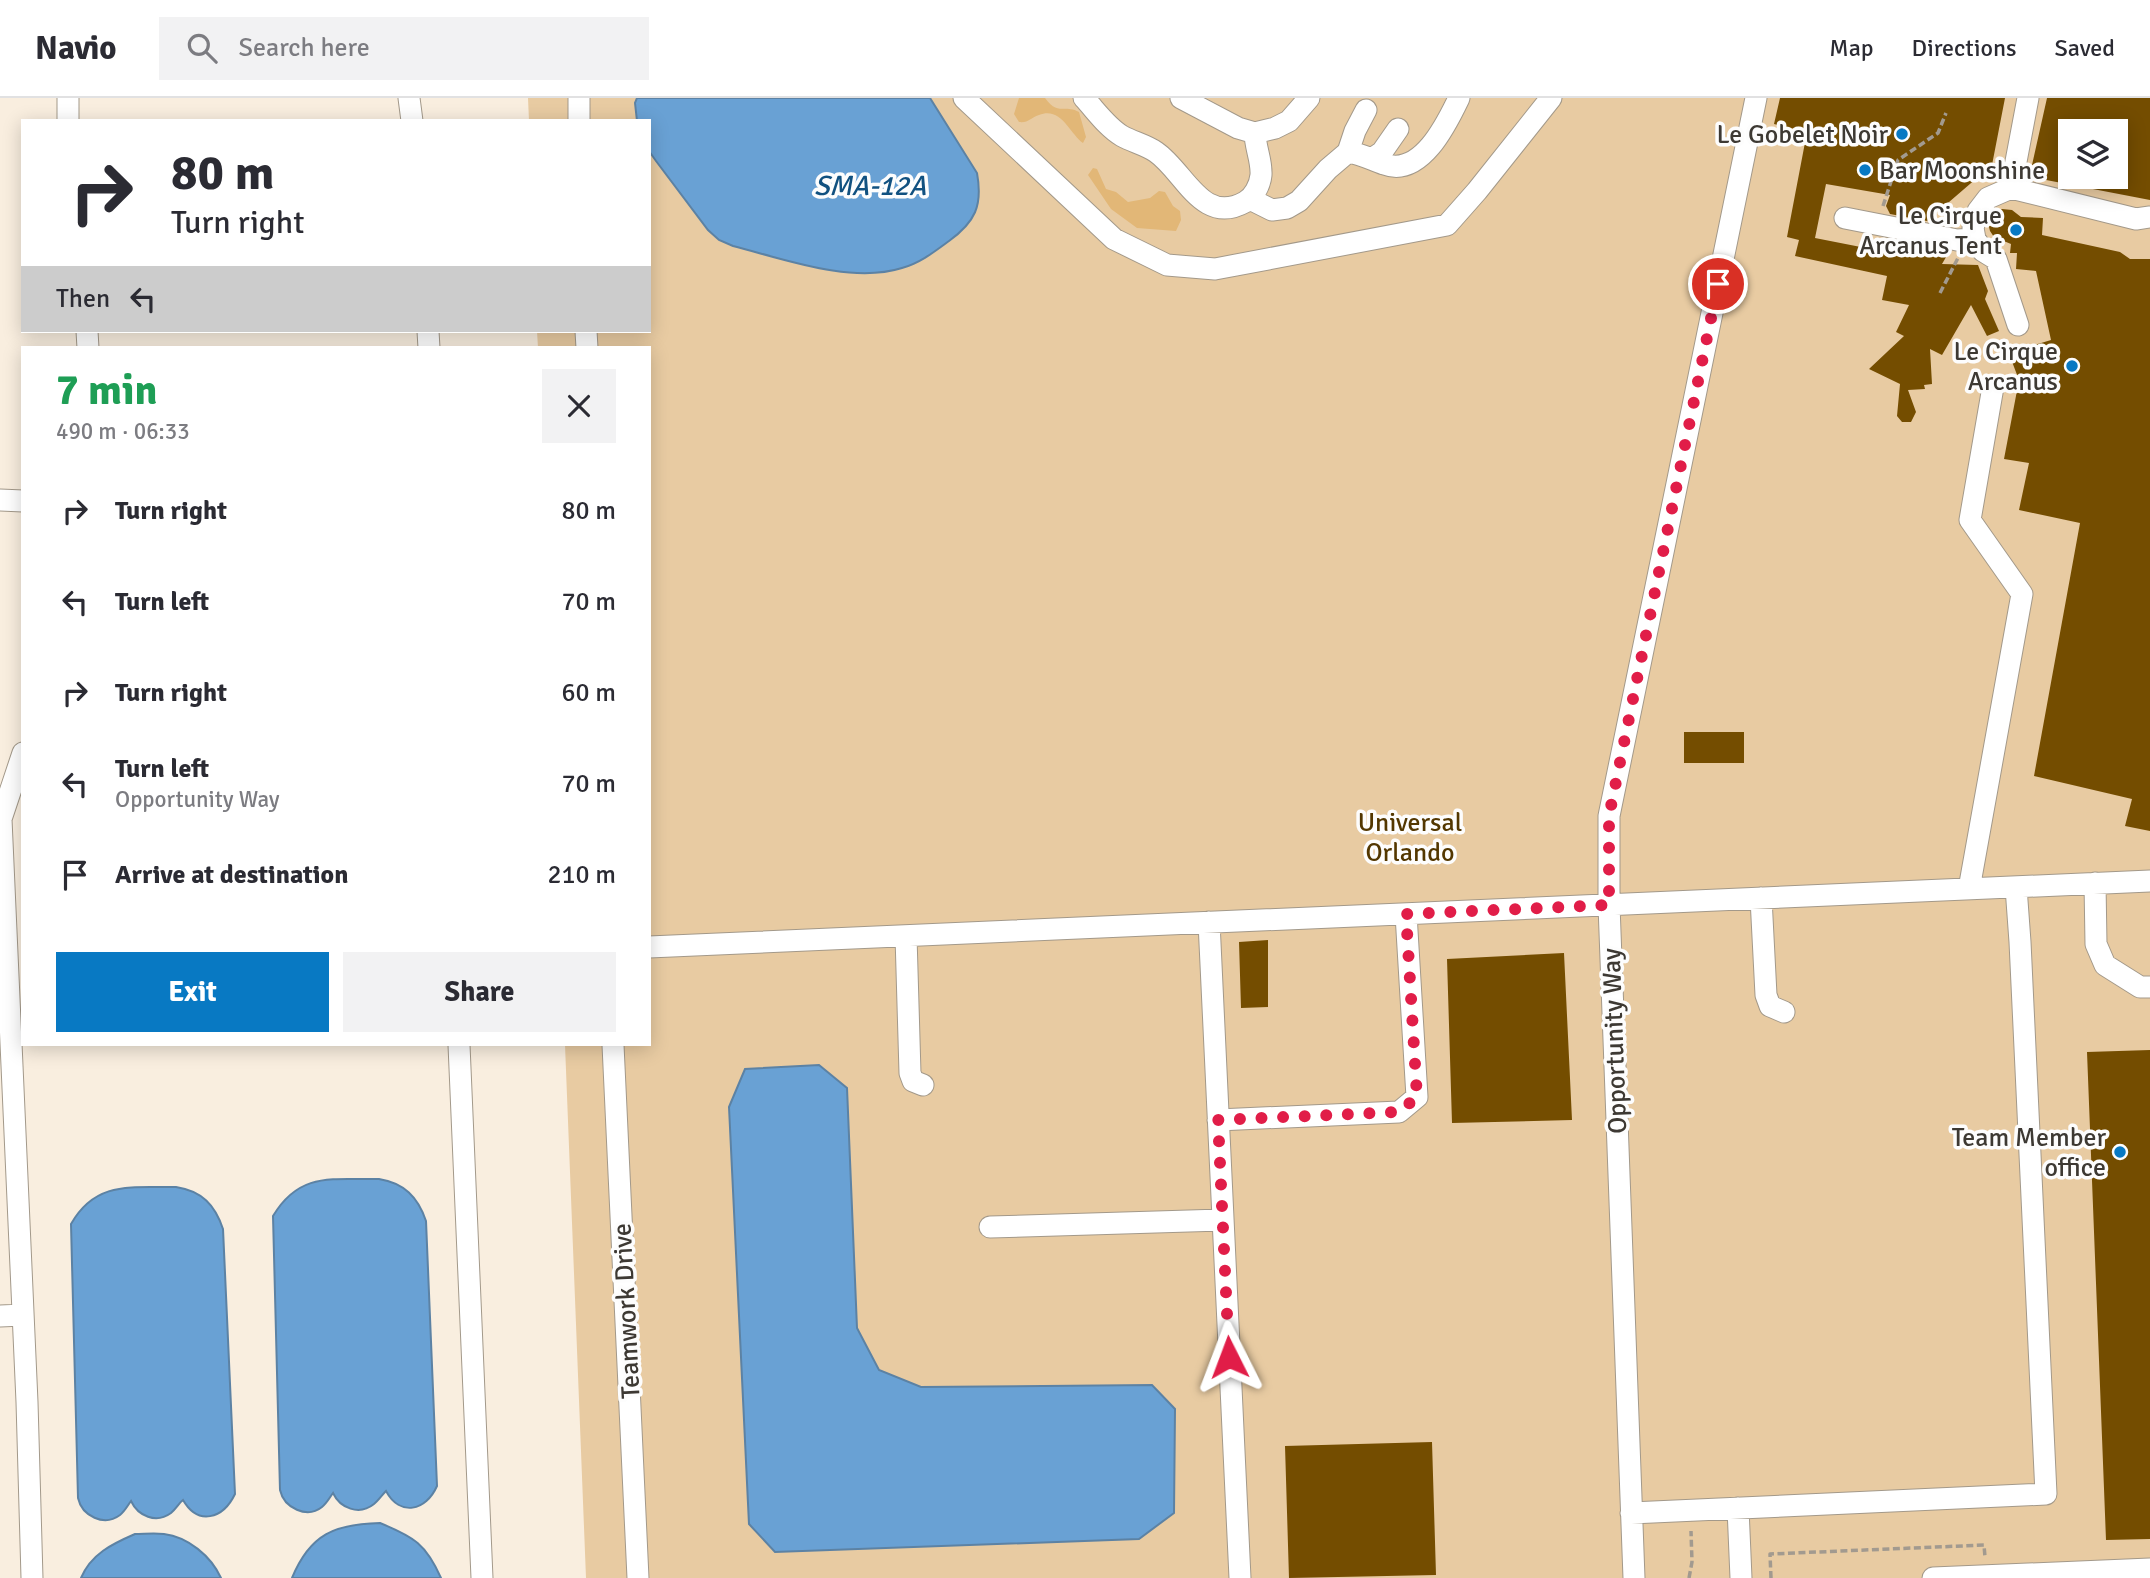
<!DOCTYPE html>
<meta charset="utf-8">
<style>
:root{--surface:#fff;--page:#f2f2f3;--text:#2b2b33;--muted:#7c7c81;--line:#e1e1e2;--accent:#0879c3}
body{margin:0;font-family:Signika,sans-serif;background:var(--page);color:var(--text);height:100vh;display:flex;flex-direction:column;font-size:26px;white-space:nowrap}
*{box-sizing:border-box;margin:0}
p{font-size:23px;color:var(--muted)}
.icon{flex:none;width:38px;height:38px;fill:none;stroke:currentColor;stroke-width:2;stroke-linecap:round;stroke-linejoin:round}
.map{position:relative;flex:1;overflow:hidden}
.sheet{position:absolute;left:21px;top:248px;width:630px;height:700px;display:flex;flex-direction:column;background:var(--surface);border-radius:0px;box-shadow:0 4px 18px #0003}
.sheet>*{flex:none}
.guide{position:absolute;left:21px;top:21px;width:630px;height:214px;border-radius:0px;box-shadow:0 4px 18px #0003;background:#fff;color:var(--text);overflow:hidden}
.controls{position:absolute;left:2058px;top:21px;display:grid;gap:14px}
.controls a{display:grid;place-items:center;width:70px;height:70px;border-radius:0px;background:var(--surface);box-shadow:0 4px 18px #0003;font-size:35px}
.pin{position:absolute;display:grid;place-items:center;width:60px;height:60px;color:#fff;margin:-30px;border:4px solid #fff;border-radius:50%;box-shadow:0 2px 7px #0007}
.me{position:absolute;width:77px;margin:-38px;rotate:357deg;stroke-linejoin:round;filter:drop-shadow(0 0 5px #0008)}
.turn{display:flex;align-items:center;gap:24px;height:147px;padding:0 35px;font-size:32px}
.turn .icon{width:91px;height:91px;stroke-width:2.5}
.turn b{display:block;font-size:49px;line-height:60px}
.then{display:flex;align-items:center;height:66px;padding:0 35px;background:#0003;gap:14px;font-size:26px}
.round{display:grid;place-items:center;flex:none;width:74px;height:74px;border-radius:0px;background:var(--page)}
.overview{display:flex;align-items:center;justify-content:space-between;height:119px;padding:0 35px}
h1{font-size:42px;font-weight:800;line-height:52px;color:#1e9e55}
.cta{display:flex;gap:14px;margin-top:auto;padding:14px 35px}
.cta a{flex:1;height:80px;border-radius:0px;background:var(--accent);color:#fff;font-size:28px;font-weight:800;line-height:80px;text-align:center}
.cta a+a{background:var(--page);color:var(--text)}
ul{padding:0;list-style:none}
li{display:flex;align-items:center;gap:21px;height:91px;padding:0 35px}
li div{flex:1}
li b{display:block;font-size:26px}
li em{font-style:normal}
header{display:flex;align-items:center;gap:42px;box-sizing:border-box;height:98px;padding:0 35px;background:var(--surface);border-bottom:2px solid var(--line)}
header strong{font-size:33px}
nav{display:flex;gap:38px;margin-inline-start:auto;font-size:24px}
.search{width:490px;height:63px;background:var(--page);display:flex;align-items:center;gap:18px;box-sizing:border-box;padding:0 24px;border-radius:0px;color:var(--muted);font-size:26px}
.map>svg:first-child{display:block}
.green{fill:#e8cba2;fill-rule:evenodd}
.forest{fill:#e2b777}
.water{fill:#69a1d4;stroke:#5c82a4;stroke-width:2}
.building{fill:#744d00;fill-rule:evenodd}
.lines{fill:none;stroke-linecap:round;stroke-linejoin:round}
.minor-casing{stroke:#a3998a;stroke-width:23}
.path{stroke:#a29a8f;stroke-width:3.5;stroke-dasharray:7 3.5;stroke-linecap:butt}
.minor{stroke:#fff;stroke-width:21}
.route{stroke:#e11d48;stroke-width:12;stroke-dasharray:0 21.6}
.poi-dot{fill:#0879c3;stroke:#fdfdfd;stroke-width:2.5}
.labels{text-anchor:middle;stroke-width:7;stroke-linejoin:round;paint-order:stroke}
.poi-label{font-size:26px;fill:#3d3933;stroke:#fdfdfd;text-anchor:end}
.park-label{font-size:26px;fill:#533700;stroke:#fdfdfd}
.street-label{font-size:26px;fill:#3d3933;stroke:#fdfdfd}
.water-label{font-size:28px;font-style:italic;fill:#115180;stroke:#fdfdfd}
</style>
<header>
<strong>Navio</strong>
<div class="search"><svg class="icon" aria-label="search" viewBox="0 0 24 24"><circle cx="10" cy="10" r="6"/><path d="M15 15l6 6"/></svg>Search here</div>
<nav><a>Map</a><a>Directions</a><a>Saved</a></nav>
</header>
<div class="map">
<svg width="2150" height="1480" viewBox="0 0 2150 1480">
<rect width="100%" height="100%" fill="#f9eedf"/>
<path class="green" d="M528 0H2150V1480H586L565 947H649V250H538L537 233H649V23H529ZM2070 33H2116V79H2070Z"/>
<path class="forest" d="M1019 0H1045C1058 18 1064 6 1079 14L1086 39 1083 45C1070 36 1061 8 1039 17 1030 20 1029 25 1019 24L1014 16Z
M1093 70 1097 71 1106 91 1116 94 1128 104 1150 100 1159 93 1165 94 1173 108 1180 113 1181 122 1176 133 1137 130 1111 111 1088 77Z"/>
<path class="water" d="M637 0H930L977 75C983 108 975 124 949 143 934 154 920 165 902 170 851 186 784 161 733 148L719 142 708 132 656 63 649 53V23H637L635 5Z
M819 967 847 990 857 1230 879 1272 921 1289 1152 1287 1175 1311 1174 1415 1139 1441 775 1454 749 1426 729 1009 745 971Z
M379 1081C404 1085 418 1099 426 1123L437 1388C426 1413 400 1419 386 1393 382 1397 378 1403 374 1406 359 1418 340 1410 333 1395 330 1399 327 1405 322 1409 307 1421 284 1410 280 1392L273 1118C300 1073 333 1082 379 1081Z
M176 1089C202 1093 215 1107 223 1131L235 1396C223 1421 198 1428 183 1402 179 1405 176 1411 171 1415 156 1426 138 1418 131 1403 128 1407 125 1413 120 1417 104 1429 82 1418 78 1400L71 1126C96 1082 132 1090 176 1089Z
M380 1425C414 1439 426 1446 441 1480H292C310 1436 335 1426 380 1425Z
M135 1436C144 1436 154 1435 164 1436 188 1439 211 1458 221 1480H81C91 1456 112 1446 135 1436Z"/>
<path class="building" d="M1780 0H2005L1992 67 1927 123 1890 116 1886 108 1890 97 1826 86 1815 140 1876 152 1879 140 1949 154 1942 166 1978 167 1988 193 1985 201 1999 233 1987 238 1971 207 1942 257 1930 251 1932 286 1924 287 1925 291 1908 292 1916 314 1911 324H1902L1897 318 1900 286 1869 271 1904 238 1896 234 1909 207 1882 202 1887 178 1795 158 1799 142 1787 139 1807 34 1774 26Z
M2047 0H2150V102L2041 81 2032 67ZM2070 33H2116V79H2070Z
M2002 111 2012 112 2021 119 2043 120 2042 137 2120 154 2130 161H2150V733L2125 728 2132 701 2034 678 2080 425 2019 412 2029 365 2004 361 2019 282 2011 261V254L2051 242 2036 173 2016 171 2017 155H2010L2011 146 1994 139 1990 133 1988 125 1993 116Z
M1684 634H1744V665H1684Z
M1268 842V909L1241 910 1239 844Z
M1564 855 1572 1022 1452 1025 1447 861Z
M2150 952V1441L2106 1442 2087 954Z
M1432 1344 1436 1477 1289 1480 1285 1348Z"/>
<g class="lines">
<defs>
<path id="minor" d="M409 0 412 23
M579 0V23
M964 0 1114 141 1167 167 1215 171 1447 127 1477 93 1551 0
M1084 0C1096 13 1107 29 1122 38 1133 44 1146 47 1156 54 1185 74 1202 128 1245 104 1254 99 1260 87 1261 77 1262 63 1255 49 1255 35
M1181 0 1238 30 1255 35 1275 30 1289 23 1309 0
M68 23V0
M1348 54C1362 56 1372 62 1384 66 1421 80 1447 25 1459 0
M1373 60 1382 54 1398 31
M2011 90 1988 100 1978 113 1973 130 1975 141 1983 153 1996 161 2018 227
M2011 90 2136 121 2150 119
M2011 90 2028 0
M1250 101 1272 112 1287 110 1299 103 1328 71 1348 54 1355 33 1366 12
M1845 120 1957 142 1975 141
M87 233 88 250
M428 233 429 250
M586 233 587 250
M0 402 23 403
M23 655 1 721 27 1304 32 1480
M2095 785 2096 846 2105 867 2140 889H2150
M1969 791 2022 496 1970 422 1993 289
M1761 800 1766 897 1770 908 1784 914
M1209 824 1240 1480
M906 838 910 975 913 983 923 987
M649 849 2150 783
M459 947 482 1480
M613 947 638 1480
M1218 1022 1399 1014 1417 999 1406 816
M990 1129 1222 1122
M0 1218 23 1217
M1738 1410 1741 1480
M1631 1415 2046 1396 2020 844 2016 789
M1634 1480 1609 807V718L1756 0
M1933 1480 2150 1471"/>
</defs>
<use href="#minor" class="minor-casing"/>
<path class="path" d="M1883 108 1898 62 1938 35 1946 15
M1940 195 1958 160
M1689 1480 1692 1464 1691 1433
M1771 1480 1770 1456 1984 1447 1985 1459"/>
<use href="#minor" class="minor"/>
</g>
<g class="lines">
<path class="route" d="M1229 1259 1218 1022 1399 1014 1417 999 1406 816 1609 807V718L1718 186"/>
</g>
<g class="poi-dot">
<circle cx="1902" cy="36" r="7"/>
<circle cx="1865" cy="72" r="7"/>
<circle cx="2016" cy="132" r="7"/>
<circle cx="2072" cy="268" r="7"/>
<circle cx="2120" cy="1054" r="7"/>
</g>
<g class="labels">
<g class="poi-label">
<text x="1888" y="45">Le Gobelet Noir</text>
<text x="1879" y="81" text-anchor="start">Bar Moonshine</text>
<text x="2002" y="126">Le Cirque<tspan x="2002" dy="30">Arcanus Tent</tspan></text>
<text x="2058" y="262">Le Cirque<tspan x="2058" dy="30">Arcanus</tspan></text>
<text x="2106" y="1048">Team Member<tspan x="2106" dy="30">office</tspan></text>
</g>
<g class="park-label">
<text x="1410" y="733">Universal<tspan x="1410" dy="30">Orlando</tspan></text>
</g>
<g class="street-label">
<text transform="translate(1614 943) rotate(-92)" y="9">Opportunity Way</text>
<text transform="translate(626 1213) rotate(-93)" y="9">Teamwork Drive</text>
</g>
<g class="water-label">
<text x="870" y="97">SMA-12A</text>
</g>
</g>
</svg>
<div class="controls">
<a><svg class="icon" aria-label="layers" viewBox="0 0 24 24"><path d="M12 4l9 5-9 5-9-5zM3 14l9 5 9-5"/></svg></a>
</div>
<div class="pin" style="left:1718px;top:186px;background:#d93025"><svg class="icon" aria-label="arrive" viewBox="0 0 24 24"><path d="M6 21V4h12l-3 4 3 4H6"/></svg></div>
<svg class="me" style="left:1229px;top:1259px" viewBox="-20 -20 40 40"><path d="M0-17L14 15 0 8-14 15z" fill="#e11d48" stroke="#fff" stroke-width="4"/></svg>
<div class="guide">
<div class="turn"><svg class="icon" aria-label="right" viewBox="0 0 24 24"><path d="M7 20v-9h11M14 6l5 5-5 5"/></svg><div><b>80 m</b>Turn right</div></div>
<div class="then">Then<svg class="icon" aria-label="left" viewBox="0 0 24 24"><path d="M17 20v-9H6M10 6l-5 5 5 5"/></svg></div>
</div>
<section class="sheet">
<div class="overview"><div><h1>7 min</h1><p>490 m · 06:33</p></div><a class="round"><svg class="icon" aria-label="close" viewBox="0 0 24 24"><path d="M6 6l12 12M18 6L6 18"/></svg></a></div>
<ul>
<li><svg class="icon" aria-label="right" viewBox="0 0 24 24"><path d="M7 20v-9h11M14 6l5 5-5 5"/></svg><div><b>Turn right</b></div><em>80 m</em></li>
<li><svg class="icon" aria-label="left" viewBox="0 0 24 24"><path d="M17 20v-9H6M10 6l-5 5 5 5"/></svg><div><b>Turn left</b></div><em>70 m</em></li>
<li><svg class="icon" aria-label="right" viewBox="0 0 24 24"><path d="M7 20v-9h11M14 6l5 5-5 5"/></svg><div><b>Turn right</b></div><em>60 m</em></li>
<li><svg class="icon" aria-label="left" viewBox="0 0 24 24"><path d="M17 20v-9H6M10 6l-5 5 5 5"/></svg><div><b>Turn left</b><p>Opportunity Way</p></div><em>70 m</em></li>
<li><svg class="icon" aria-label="arrive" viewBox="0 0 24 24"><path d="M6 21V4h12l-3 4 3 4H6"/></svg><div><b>Arrive at destination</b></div><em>210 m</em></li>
</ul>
<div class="cta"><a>Exit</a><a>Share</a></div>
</section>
</div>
